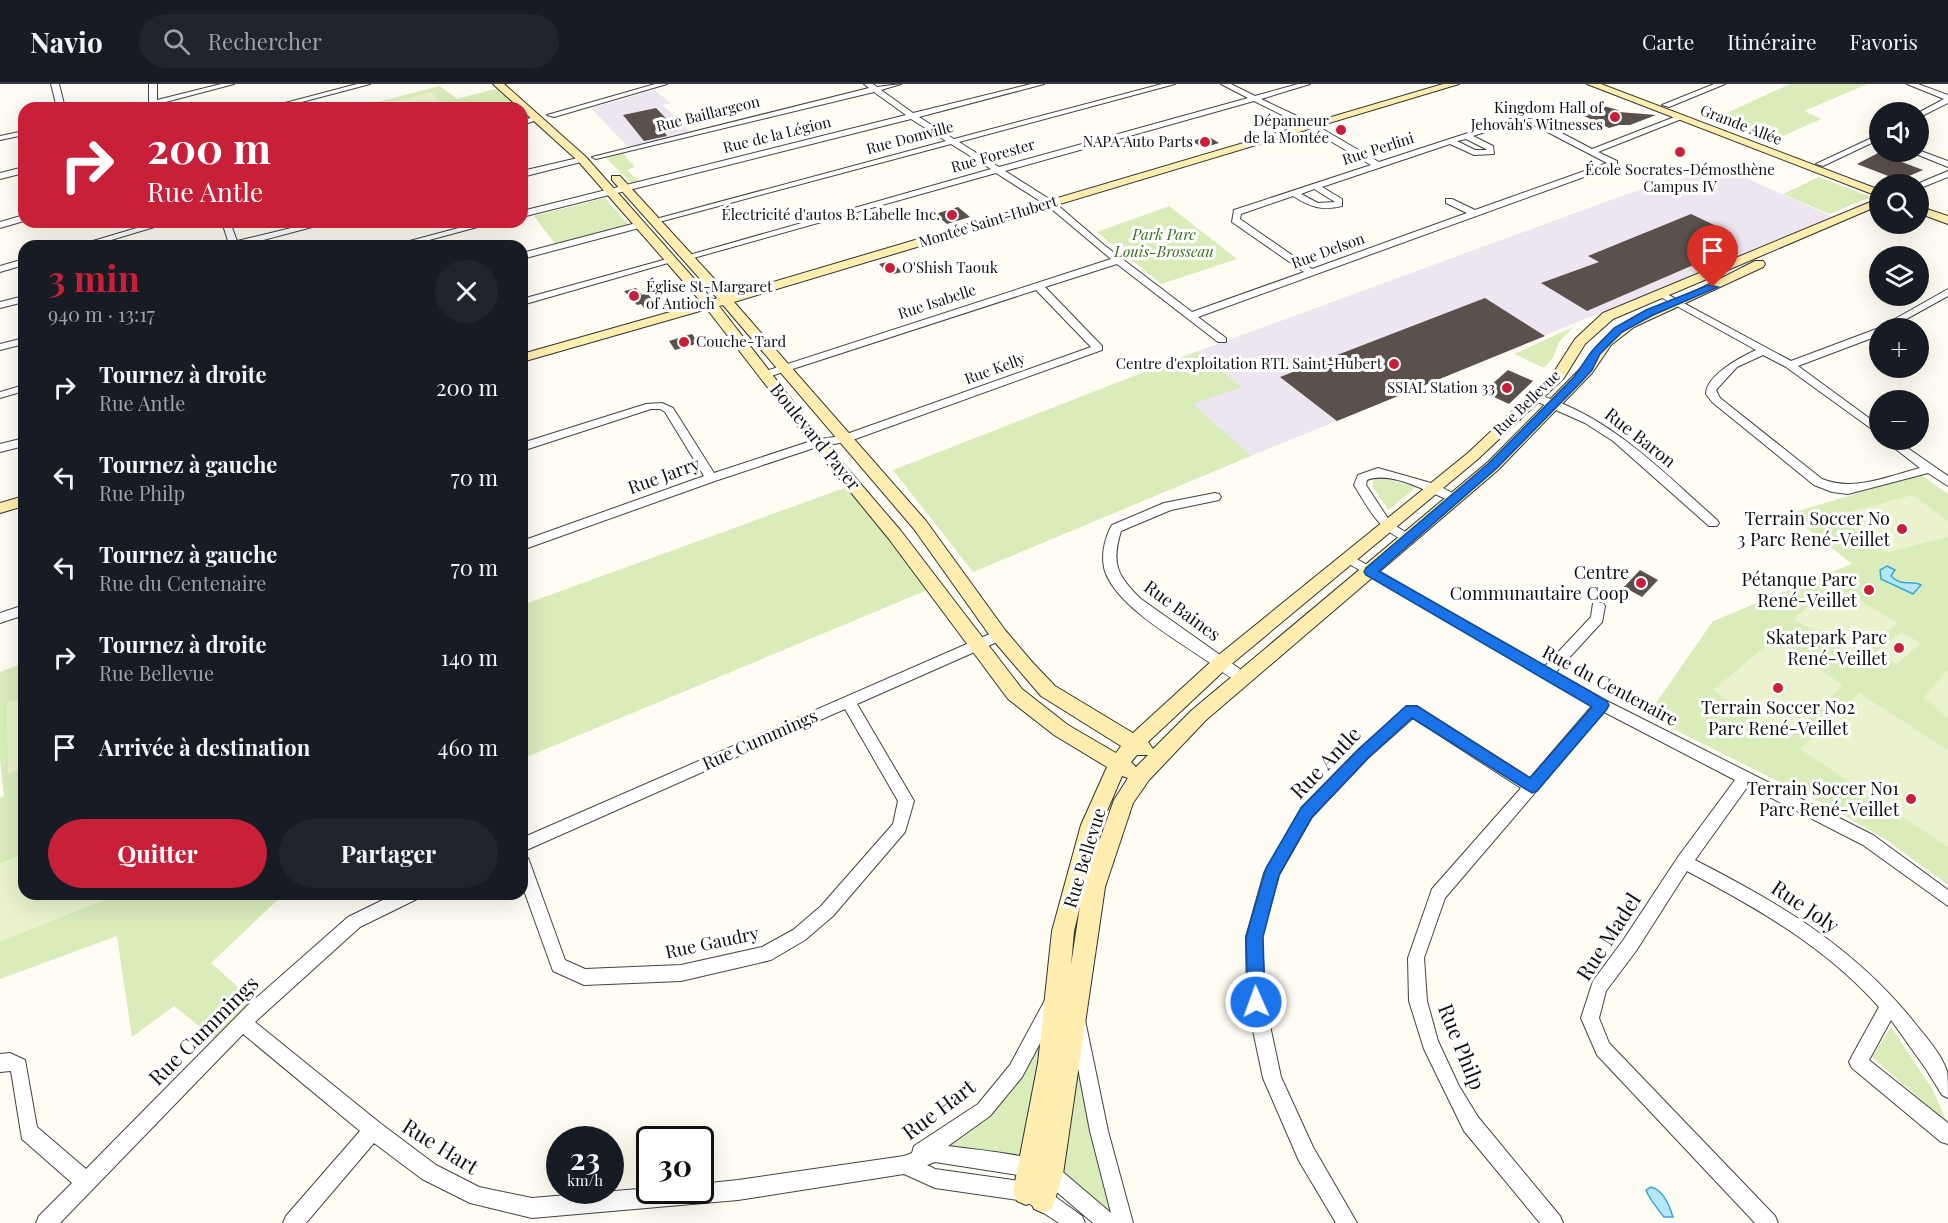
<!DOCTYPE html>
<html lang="fr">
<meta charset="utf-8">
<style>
:root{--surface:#171b24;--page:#20242c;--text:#f1f3f6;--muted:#9ea1a6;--line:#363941;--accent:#c82039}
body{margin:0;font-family:"Playfair Display",serif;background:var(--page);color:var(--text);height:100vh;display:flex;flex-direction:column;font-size:22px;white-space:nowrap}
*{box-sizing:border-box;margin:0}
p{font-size:20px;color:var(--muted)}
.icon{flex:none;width:33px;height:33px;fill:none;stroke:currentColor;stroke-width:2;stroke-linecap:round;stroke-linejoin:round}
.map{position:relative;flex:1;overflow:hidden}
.sheet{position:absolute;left:18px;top:156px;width:510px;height:660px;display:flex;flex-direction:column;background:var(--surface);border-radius:18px;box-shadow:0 6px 24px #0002}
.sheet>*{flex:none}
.banner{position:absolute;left:18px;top:18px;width:510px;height:126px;border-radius:18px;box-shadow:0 6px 24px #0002;background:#c82039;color:#fff;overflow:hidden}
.tools{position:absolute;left:1869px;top:18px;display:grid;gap:12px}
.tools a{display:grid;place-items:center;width:60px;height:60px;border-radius:50%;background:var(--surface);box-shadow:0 6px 24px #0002;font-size:30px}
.speed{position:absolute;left:546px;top:1042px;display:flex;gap:12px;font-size:30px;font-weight:700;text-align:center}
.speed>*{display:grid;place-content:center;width:78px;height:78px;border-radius:50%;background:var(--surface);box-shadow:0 6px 24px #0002;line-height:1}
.speed small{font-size:15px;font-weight:400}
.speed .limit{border:3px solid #111;border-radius:9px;background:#fff;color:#111}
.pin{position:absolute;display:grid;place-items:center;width:51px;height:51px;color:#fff;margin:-62px -26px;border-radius:50% 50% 50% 0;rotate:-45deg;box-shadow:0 0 6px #0007}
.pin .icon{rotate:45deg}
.me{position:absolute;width:66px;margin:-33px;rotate:358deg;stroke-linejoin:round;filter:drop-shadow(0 0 4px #0008)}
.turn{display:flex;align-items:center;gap:21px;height:126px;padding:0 30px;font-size:27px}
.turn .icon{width:78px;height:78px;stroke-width:2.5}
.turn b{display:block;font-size:42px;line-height:51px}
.round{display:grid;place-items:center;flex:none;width:63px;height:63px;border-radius:32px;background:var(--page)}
.summary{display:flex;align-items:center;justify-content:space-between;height:102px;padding:0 30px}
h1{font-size:36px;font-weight:700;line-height:45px;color:var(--accent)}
.action{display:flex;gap:12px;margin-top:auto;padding:12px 30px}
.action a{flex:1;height:69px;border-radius:36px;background:var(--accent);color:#fff;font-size:24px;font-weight:700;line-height:69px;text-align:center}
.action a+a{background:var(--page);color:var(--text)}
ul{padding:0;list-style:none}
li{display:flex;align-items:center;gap:18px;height:90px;padding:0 30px}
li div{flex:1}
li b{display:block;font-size:22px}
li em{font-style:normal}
header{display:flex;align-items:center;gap:36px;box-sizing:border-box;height:84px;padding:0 30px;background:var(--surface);border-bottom:2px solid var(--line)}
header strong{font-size:28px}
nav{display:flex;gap:33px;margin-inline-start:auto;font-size:21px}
.search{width:420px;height:54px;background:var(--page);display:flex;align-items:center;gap:15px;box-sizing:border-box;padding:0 21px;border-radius:33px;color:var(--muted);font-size:22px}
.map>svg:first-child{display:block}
.industrial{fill:#ede5ef}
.green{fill:#d9ecba}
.pitch{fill:#eaf3cd}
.water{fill:#b6e7f9;stroke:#39a6d4;stroke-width:1.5}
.building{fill:#5a504c}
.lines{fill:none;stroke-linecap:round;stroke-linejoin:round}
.street-casing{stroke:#434343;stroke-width:2}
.secondary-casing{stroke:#323232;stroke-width:2}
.street{fill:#fff;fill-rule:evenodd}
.secondary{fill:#ffeeaf;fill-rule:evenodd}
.route{fill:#1a73e8;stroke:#114b97;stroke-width:1.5}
.poi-dot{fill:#c82039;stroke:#fff;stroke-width:2}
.labels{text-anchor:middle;stroke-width:6;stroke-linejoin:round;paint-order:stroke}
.far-poi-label{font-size:15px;fill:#101010;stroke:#fff;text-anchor:end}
.far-street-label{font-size:15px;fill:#101010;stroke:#fff}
.far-park-label{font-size:15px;font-style:italic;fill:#356d1c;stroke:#fff}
.street-label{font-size:18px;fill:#101010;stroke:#fff}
.poi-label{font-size:18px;fill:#101010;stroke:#fff;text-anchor:end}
.near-street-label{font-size:21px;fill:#101010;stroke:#fff}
</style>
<header>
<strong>Navio</strong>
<div class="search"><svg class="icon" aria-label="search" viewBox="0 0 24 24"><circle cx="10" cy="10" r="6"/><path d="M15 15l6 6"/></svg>Rechercher</div>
<nav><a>Carte</a><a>Itinéraire</a><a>Favoris</a></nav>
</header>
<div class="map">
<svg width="1948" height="1139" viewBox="0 0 1948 1139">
<rect width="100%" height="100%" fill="#fffcf4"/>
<path class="industrial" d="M654 6 671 19 663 21 690 47 628 63 591 24Z
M1717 81 1833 133 1251 372 1192 320 1240 302 1198 267 1668 95 1674 98Z"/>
<path class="green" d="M1790 0H1868L1804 27 1821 35 1772 57 1714 35Z
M440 2 457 15 498 4 515 22 507 24H355Z
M623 69 635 83 627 86 640 98 633 101 606 74Z
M1819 93 1871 113 1829 130 1783 110Z
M605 114 628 140 555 160 534 132Z
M1169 122 1237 175 1161 200 1097 148Z
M1573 243 1559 258 1553 274 1544 284 1514 270Z
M1198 267 1241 303 1193 320 1251 372 973 488 893 386Z
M1920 390 1948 410V801L1888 757 1826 721 1647 632 1713 537 1852 480 1789 430Z
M1384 394 1416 403 1389 426 1372 402 1374 395Z
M847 403 930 505 522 675V521Z
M24 579V810H284L211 879 254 917 214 954 174 922 132 953 117 852 0 895V714L4 712 0 676V588Z
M1047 939 1024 1076 941 1062 952 1054Z
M1891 943 1933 1006 1947 1039 1872 973Z
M1077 965 1111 1128 1058 1083Z"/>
<path class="pitch" d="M431 8 446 24H367Z
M1913 411 1948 437V453L1886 469 1837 431Z
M1832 500 1898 539 1855 572 1794 535Z
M1901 548 1921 559 1897 580 1876 568Z
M1774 555 1843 601 1787 656 1713 606Z
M1948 586V634L1923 613Z
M1859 609 1948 666V763L1800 665Z
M24 613V684L8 690 7 619Z
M24 770V810H119L0 858V779Z"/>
<path class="water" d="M1887 482 1895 486 1891 492C1902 504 1911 495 1921 501L1913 510 1881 495 1880 486Z
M1651 1103C1663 1106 1670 1123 1673 1133H1664C1658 1125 1649 1115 1646 1106Z"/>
<path class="building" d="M1600 21 1618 26 1619 28 1656 31 1630 41H1619L1609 44 1578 29Z
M656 24 677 46 665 49 667 52 644 57 623 31Z
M1208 52 1219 59 1203 64 1192 57Z
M1878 69 1923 86 1902 95H1896L1857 80Z
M958 123 970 133 947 140 935 130Z
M1691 130 1731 149 1721 155 1735 163 1587 227 1541 199 1599 178 1588 172Z
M891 177 902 188 890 191 879 180Z
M636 204 642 211 647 209 656 220 644 224 641 220 637 221 624 207Z
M1485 214 1545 252 1337 337 1280 293Z
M692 250 699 259 675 266 669 257Z
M1508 286 1533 297 1509 320 1483 308Z
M1640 486 1658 496 1642 513 1624 503Z"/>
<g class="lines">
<defs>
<path id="street" d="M51 0H59L65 24H57Z
M149 0H157V16L221 0H234L158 20 162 24H154L149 19Z
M357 0H370L279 24H266Z
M655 0H667L554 33 547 31Z
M864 0H873L877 3 901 0 881 6 913 29 1031 0H1044L919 33 954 55 1162 0H1175L959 58 999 83 1248 14 1221 0H1231L1255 12 1298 0H1310L1261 15 1314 40 1379 78 1514 34 1537 36 1592 65 1677 32 1684 34 1598 68 1617 77V81L1198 233 1226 254V258H1218L1117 180 1045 203 1102 262V266L847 358 820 362 715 397 522 466V457L704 392 665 328 660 325H651L522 367V359L646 320 662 319 673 324 714 389 814 356 841 352 1091 263 1036 206 768 293H760V289L1111 175 1048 122 996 89 690 175 682 173 991 85 951 60 659 138 652 136 946 57 911 35 522 133V127L906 31 874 8 596 75 592 73 869 4ZM1254 17 1308 44 1371 81 1234 126 1232 138 1304 188 1192 228 1104 161 1054 118 1005 87ZM1515 38 1532 40 1607 79 1475 126 1452 115H1446V119L1467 129 1312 185 1240 135 1241 130 1293 112C1310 123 1322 127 1342 122V115L1322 103 1450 60 1474 71 1494 70 1493 62 1473 52ZM1466 55 1486 65V66H1475L1457 57ZM1314 105 1335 118 1318 119 1301 110Z
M1714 0H1725L1669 23 1662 21Z
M1907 0H1918L1948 11V19L1918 34V29L1944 15Z
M533 33 540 35 522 41V37Z
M24 47V51L0 56V52Z
M1880 50V55L1823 82 1816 80Z
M1918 66 1948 77V83L1911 68Z
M582 73H585V77L522 93V87Z
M24 83V89L0 95V89Z
M1948 87V93L1918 105V100H1917Z
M24 131V137L0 144V138Z
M157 138H171L91 162H76Z
M222 138H230L237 157 316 138H331L241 162H225L229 160Z
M481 138H496L407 162H391Z
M640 138 645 141 643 143 522 175V169Z
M24 175V181L0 188V182Z
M667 175 675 177 522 221V215Z
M1948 205V212L1890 244H1880V251L1798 282 1880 342V351L1786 283 1763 271 1737 283 1716 306 1720 314 1822 395C1853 408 1889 392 1920 384L1884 356H1896L1948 392V402L1928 389 1848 410 1832 408 1814 401 1712 318 1706 310C1706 291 1741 273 1756 266L1655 210 1663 208 1791 277 1879 244Z
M24 212V218L0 224V218Z
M24 254V260L0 266V260Z
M24 301V307L0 314V308Z
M1535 310C1608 330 1662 387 1717 436L1719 439 1717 442H1709L1613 357 1585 339 1531 315V311Z
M24 354V362L0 368V360Z
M1378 384 1438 401 1461 414 1455 418C1429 410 1393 386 1367 396L1366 401 1391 439 1415 454 1409 458C1380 449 1369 425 1354 401L1358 391Z
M1215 409 1219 410 1221 413 1219 416 1171 426 1121 447C1111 480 1117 492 1141 515L1247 590 1249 594 1247 598 1242 599C1230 595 1218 584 1207 577 1177 556 1121 525 1106 490 1100 475 1104 455 1112 441L1164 419Z
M1348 470 1545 582 1591 533 1593 519H1603L1605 522 1602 538 1556 588 1607 617 1873 751 1948 806V822L1863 761 1748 702 1695 776C1779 819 1854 863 1914 938 1925 952 1941 969 1947 987 1948 994 1948 1006 1948 1014L1942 1011 1926 985 1891 936 1869 976 1948 1039V1060L1941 1058 1852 984 1849 978 1852 972 1879 923C1826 863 1757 824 1687 787L1636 867 1606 907 1599 934 1609 959 1775 1132 1778 1139H1755L1597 971 1581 934 1593 897 1624 855 1678 773 1735 696 1604 628 1445 814 1424 874 1427 917 1438 957 1459 1002 1478 1033 1560 1132 1563 1139H1540L1464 1047 1424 965 1409 917 1408 874 1432 805 1521 704 1413 634 1369 673 1312 733 1279 791 1262 853 1265 918 1281 993 1313 1063 1357 1139H1336L1299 1077 1263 994 1247 918 1246 853 1264 789 1302 723 1359 665 1407 622H1417L1530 694 1592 622 1344 477 1342 474Z
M24 521V531L0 539V529Z
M999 546 1004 547 1006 551 1004 555 857 620 914 717 905 748 833 832 805 856 771 876 681 897 584 901 553 887 522 801V772L528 774 530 779 565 876 585 885 681 881 762 863 793 846 821 822 893 740 898 717 845 625 522 768V754Z
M395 810H419L417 815 360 843 255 938 380 1039 436 1081 479 1103 532 1114 650 1104V1107H700V1100L738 1096 904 1072 912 1069 914 1062 978 1020 1010 981 1045 916 1051 914 1057 916 1060 922 1022 993 990 1032 948 1062C984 1067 1023 1069 1057 1083L1111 1129 1090 1047 1070 942 1073 936 1079 933 1085 936 1108 1047 1133 1139H1093L1045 1098 1031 1093 935 1078 927 1081 935 1085 1026 1098 1050 1109 1082 1132 1085 1139H1059L1025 1117 935 1104 904 1090 738 1116 532 1134 470 1119 422 1095 374 1059 306 1139H283L286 1132 360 1047 243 950 60 1139H36L39 1132 72 1099 22 1055 11 987 0 988V970L10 969 25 976 37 1043 86 1085 247 922 348 833Z"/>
<path id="secondary" d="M493 0H504L586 73 713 216 717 214 612 96V92H620L729 211 1443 0H1459L734 218 926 437 1005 546 1033 579 1055 602 1133 649 1216 573 1468 369 1554 288 1575 255 1603 229 1880 114V121L1613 235 1585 260 1564 294 1478 375 1228 583 1148 658 1153 665 1151 667 1192 626 1488 378 1581 284C1608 239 1639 231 1684 212 1708 201 1731 189 1755 177H1763L1765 180 1763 183 1634 243 1611 261 1592 289 1498 386 1206 636 1149 696 1133 719 1105 803 1063 1090 1052 1125 1043 1129 1034 1125 1031 1119 1026 1121 1017 1117 1013 1108 1038 979 1052 847 1081 741 1107 683 1054 651 1008 615 889 455 813 362 707 225 522 278V270L702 219 578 77ZM723 221 914 445 993 556 1041 612 1121 662 1116 669 1068 641 1022 605 901 447 823 356 719 222ZM1137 671H1148L1136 683 1131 678ZM1122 692 1128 694 1114 716 1090 783 1101 741ZM1080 822 1071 881 1074 847Z
M1587 0H1601L1880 106V113Z
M1918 122 1948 132V140L1918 129Z
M24 412V422L0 429V419Z"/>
</defs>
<use href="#street" class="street-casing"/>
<use href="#secondary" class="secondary-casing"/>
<use href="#street" class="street"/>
<use href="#secondary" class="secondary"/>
</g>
<path class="route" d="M1709 201 1718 203 1653 231 1622 248 1600 270 1592 286 1582 297 1497 384 1379 487 1607 617 1609 621 1607 625 1537 707 1532 709 1412 634 1369 673 1312 733 1279 791 1263 853 1265 918 1262 924 1256 927 1250 924 1248 918 1246 853 1266 784 1301 724 1359 665 1406 622H1417L1530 694 1592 623 1366 491 1364 488 1366 484 1489 379 1574 293 1592 267 1614 244 1646 226Z"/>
<g class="poi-dot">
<circle cx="1615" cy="33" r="6"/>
<circle cx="1341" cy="46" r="6"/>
<circle cx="1205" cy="58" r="6"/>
<circle cx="1680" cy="68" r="6"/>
<circle cx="952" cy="131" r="6"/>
<circle cx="890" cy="184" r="6"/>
<circle cx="634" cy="212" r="6"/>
<circle cx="684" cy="258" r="6"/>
<circle cx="1394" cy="280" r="6"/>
<circle cx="1507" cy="304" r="6"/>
<circle cx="1902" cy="445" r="6"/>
<circle cx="1641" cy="499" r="6"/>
<circle cx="1869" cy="506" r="6"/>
<circle cx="1899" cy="564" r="6"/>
<circle cx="1778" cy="604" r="6"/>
<circle cx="1911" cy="715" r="6"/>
</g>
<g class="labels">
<g class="far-poi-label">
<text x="1603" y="29">Kingdom Hall of<tspan x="1603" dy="17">Jehovah's Witnesses</tspan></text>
<text x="1329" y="42">Dépanneur<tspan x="1329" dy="17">de la Montée</tspan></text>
<text x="1193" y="63">NAPA Auto Parts</text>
<text x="1680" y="91" text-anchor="middle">École Socrates-Démosthène<tspan x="1680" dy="17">Campus IV</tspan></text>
<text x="940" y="136">Électricité d'autos B. Labelle Inc.</text>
<text x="902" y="189" text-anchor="start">O'Shish Taouk</text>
<text x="646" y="208" text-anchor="start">Église St-Margaret<tspan x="646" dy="17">of Antioch</tspan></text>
<text x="696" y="263" text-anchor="start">Couche-Tard</text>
<text x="1382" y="285">Centre d'exploitation RTL Saint-Hubert</text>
<text x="1495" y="309">SSIAL Station 33</text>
</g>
<g class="far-street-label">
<text transform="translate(708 30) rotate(-14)" y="5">Rue Baillargeon</text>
<text transform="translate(1741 41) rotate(21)" y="5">Grande Allée</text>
<text transform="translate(777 51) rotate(-14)" y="5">Rue de la Légion</text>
<text transform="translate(910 54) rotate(-15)" y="5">Rue Domville</text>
<text transform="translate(1378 65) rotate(-18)" y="5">Rue Perlini</text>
<text transform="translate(993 72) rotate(-16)" y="5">Rue Forester</text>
<text transform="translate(988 138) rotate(-17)" y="5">Montée Saint-Hubert</text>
<text transform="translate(1328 167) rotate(-20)" y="5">Rue Delson</text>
<text transform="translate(937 218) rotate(-18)" y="5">Rue Isabelle</text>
<text transform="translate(995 285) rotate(-20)" y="5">Rue Kelly</text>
<text transform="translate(1527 319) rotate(-44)" y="5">Rue Bellevue</text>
</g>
<g class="far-park-label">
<text x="1164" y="156">Park Parc<tspan x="1164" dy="17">Louis-Brosseau</tspan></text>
</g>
<g class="street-label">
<text transform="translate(815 353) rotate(51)" y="6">Boulevard Payer</text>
<text transform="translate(1640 354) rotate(38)" y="6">Rue Baron</text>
<text transform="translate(664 392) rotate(-20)" y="6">Rue Jarry</text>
<text transform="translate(1182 527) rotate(36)" y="6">Rue Baines</text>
<text transform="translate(1610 602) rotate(28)" y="6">Rue du Centenaire</text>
<text transform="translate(760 656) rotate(-24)" y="6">Rue Cummings</text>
<text transform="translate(1085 774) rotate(-73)" y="6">Rue Bellevue</text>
<text transform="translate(712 859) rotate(-12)" y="6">Rue Gaudry</text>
</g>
<g class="poi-label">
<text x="1890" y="441">Terrain Soccer No<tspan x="1890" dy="21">3 Parc René-Veillet</tspan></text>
<text x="1629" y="495">Centre<tspan x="1629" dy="21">Communautaire Coop</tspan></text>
<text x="1857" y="502">Pétanque Parc<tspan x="1857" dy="21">René-Veillet</tspan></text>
<text x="1887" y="560">Skatepark Parc<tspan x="1887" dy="21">René-Veillet</tspan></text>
<text x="1778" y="630" text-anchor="middle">Terrain Soccer No2<tspan x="1778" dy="21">Parc René-Veillet</tspan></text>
<text x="1899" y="711">Terrain Soccer No1<tspan x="1899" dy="21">Parc René-Veillet</tspan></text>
</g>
<g class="near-street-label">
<text transform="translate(1326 679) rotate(-46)" y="7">Rue Antle</text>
<text transform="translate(1805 823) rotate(34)" y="7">Rue Joly</text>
<text transform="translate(1609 853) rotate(-57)" y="7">Rue Madel</text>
<text transform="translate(204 947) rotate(-45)" y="7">Rue Cummings</text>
<text transform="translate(1461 963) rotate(68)" y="7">Rue Philp</text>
<text transform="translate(939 1026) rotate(-37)" y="7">Rue Hart</text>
<text transform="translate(440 1063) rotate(32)" y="7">Rue Hart</text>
</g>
</g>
</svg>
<div class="tools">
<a><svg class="icon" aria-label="sound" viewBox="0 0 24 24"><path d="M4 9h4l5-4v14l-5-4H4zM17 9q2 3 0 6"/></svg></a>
<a><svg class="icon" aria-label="search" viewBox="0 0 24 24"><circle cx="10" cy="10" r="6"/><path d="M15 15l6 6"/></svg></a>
<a><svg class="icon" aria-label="layers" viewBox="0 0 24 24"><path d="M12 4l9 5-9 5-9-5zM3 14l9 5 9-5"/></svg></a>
<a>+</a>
<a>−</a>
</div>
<div class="speed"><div>23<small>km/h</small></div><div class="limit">30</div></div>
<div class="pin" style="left:1713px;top:203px;background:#d93025"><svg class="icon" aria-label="arrive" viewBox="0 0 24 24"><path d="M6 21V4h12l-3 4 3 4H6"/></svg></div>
<svg class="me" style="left:1256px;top:918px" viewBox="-20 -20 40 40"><circle r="17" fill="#1a73e8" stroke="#fff" stroke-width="3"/><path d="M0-11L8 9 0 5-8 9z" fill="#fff"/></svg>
<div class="banner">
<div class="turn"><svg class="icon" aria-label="right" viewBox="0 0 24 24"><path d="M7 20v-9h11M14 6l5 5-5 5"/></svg><div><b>200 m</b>Rue Antle</div></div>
</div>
<section class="sheet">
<div class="summary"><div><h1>3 min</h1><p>940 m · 13:17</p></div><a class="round"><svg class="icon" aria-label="close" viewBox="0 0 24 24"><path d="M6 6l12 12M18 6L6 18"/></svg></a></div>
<ul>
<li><svg class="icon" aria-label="right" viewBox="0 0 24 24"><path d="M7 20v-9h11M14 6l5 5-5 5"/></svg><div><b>Tournez à droite</b><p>Rue Antle</p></div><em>200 m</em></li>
<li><svg class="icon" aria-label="left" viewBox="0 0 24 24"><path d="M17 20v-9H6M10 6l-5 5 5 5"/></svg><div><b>Tournez à gauche</b><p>Rue Philp</p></div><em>70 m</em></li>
<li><svg class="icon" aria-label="left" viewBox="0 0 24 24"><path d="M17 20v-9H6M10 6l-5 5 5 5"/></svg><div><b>Tournez à gauche</b><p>Rue du Centenaire</p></div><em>70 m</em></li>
<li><svg class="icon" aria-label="right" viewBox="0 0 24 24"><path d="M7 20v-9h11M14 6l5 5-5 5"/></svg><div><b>Tournez à droite</b><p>Rue Bellevue</p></div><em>140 m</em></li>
<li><svg class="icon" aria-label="arrive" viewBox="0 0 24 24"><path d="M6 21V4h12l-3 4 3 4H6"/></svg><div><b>Arrivée à destination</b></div><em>460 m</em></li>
</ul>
<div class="action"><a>Quitter</a><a>Partager</a></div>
</section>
</div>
